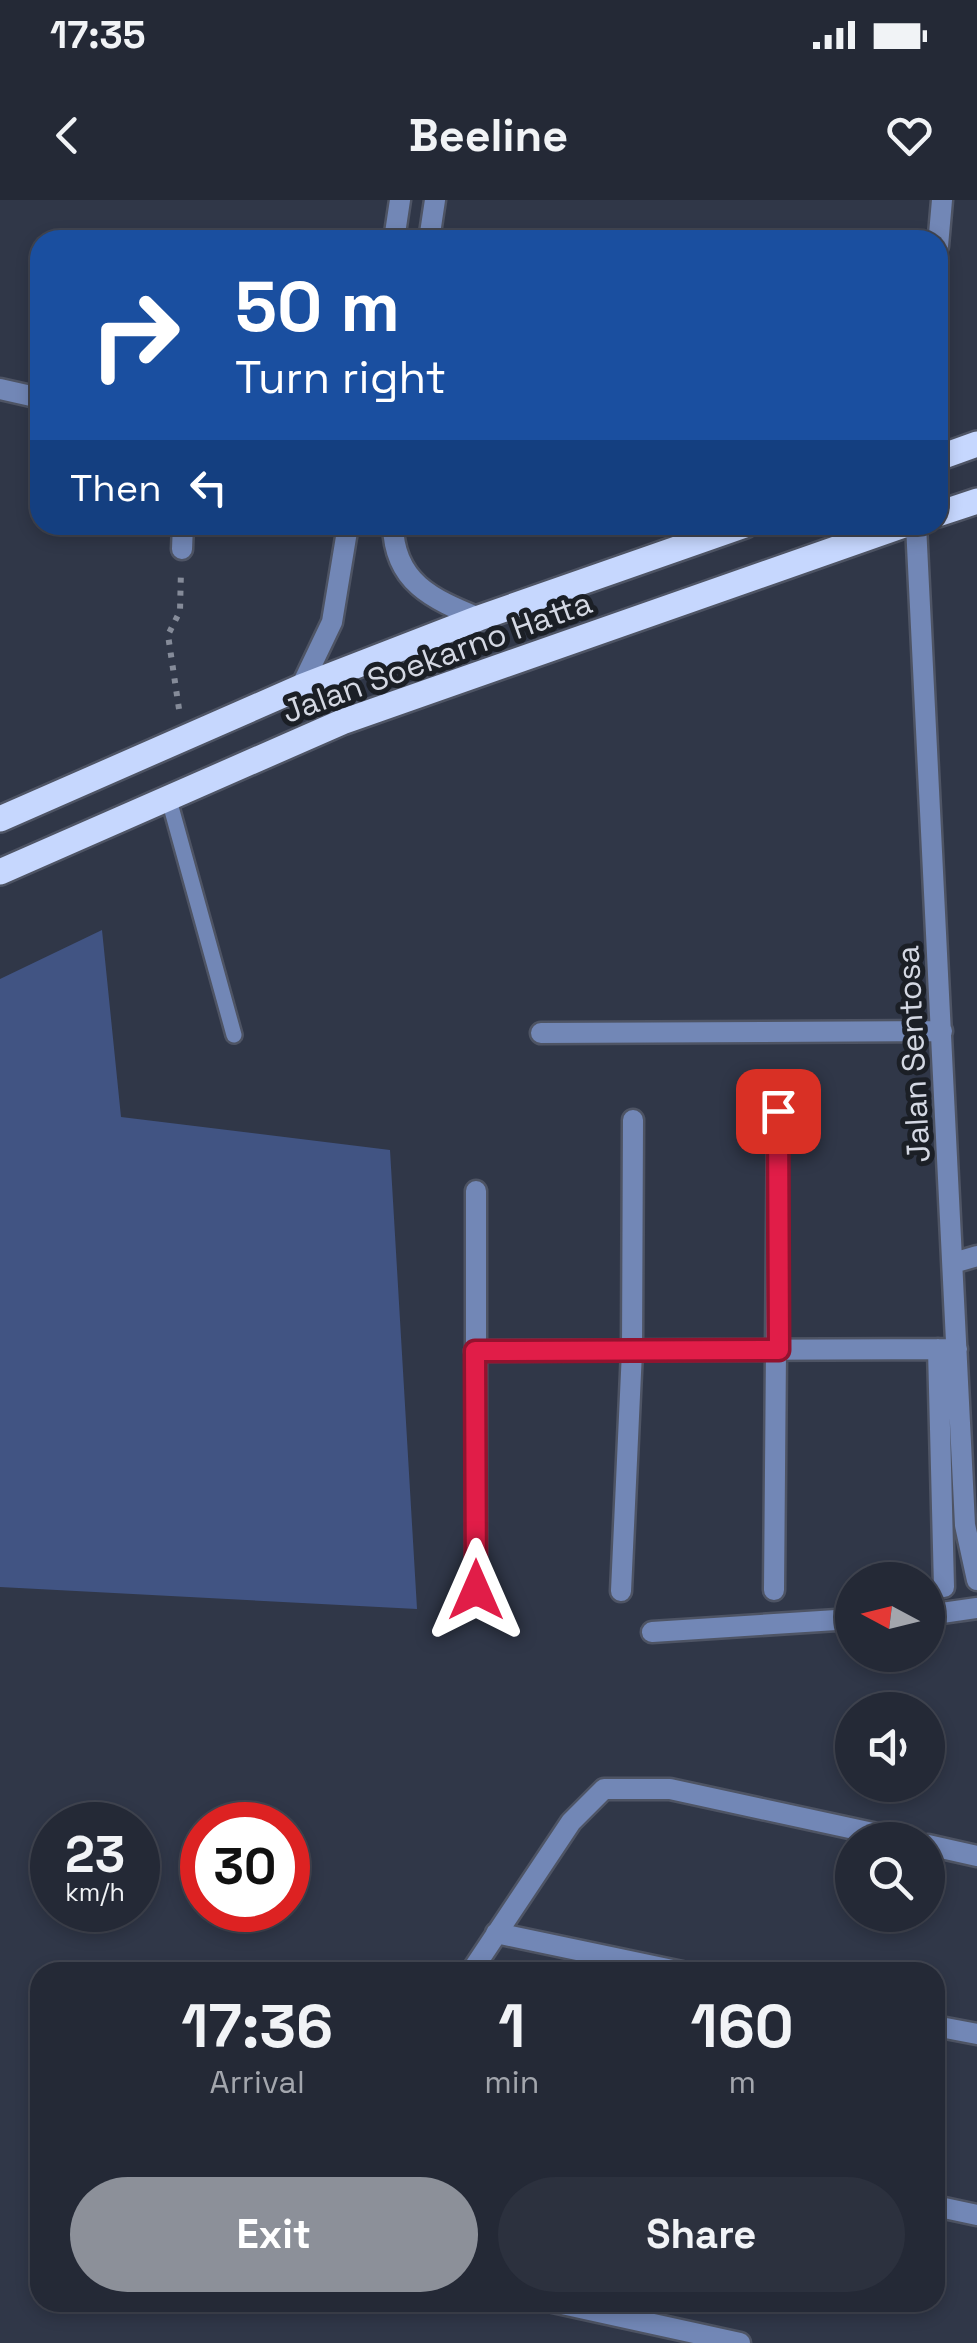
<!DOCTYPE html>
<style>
:root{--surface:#242936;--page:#2c313e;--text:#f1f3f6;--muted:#a3a6ad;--line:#414551;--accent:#8c9099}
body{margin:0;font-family:"Space Grotesk",sans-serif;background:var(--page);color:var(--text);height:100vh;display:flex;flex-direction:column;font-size:38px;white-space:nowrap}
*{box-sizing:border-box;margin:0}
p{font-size:32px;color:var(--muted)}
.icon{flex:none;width:55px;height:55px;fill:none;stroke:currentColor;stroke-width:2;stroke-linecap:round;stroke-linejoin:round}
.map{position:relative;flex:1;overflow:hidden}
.sheet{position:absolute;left:30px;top:1762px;width:915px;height:350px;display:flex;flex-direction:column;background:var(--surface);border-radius:30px;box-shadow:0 5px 15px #0003,0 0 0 2px var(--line)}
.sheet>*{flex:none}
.top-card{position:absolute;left:30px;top:30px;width:918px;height:305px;border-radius:30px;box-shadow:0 5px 15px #0003,0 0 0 2px var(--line);background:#1a4fa0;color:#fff;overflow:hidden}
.needle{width:65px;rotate:277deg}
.buttons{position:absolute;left:835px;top:1362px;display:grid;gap:20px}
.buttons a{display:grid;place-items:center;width:110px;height:110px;border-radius:50%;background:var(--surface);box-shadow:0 5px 15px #0003,0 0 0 2px var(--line);font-size:50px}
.speed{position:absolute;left:30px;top:1602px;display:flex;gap:20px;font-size:50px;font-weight:700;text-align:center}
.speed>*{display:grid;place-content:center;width:130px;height:130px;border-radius:50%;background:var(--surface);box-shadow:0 5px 15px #0003,0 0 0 2px var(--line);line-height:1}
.speed small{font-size:25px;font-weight:400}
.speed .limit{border:15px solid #d22;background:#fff;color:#111}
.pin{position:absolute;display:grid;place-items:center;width:85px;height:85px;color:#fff;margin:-42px;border-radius:20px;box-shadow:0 5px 15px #0006}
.me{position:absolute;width:110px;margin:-55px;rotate:0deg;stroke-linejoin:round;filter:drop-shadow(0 0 8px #0008)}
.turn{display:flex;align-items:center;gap:35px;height:210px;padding:0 40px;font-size:45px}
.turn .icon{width:130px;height:130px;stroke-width:2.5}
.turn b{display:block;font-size:70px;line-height:85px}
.then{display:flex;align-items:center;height:95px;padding:0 40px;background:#0003;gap:20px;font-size:38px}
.eta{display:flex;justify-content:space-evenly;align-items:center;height:170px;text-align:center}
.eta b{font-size:60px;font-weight:600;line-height:70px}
.action{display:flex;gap:20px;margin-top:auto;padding:20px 40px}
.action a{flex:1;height:115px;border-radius:60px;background:var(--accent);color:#fff;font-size:40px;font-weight:600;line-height:115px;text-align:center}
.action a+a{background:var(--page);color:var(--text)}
.status{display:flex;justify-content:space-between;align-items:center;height:70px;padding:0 50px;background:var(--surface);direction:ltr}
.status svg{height:28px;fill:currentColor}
header{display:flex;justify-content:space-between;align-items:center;height:130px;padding:0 40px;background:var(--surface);font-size:45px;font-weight:600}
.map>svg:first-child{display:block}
.green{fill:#415483}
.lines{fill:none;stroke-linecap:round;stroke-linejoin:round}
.lane-casing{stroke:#4e5464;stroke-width:20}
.street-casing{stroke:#4e5464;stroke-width:25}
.primary-casing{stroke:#4e5464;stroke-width:30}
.path{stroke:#858b99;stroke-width:6;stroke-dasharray:5 8;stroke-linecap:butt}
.lane{stroke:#7287b6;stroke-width:15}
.street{stroke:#7287b6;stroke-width:20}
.primary{stroke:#c6d7fe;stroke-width:25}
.route-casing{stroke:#92132f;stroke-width:25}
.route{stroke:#e11d48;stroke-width:18}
.labels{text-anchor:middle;stroke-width:10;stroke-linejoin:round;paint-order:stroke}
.street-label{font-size:32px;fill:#d4d8e3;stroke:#1b1f26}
</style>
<div class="status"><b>17:35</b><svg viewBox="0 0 49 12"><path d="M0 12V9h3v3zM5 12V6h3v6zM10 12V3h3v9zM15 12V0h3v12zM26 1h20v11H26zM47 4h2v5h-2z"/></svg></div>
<header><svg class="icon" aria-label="back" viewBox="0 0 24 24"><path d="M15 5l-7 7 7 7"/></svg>Beeline<svg class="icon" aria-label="heart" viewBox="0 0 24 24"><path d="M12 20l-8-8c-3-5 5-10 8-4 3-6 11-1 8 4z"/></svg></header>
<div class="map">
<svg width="977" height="2143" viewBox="0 0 977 2143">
<rect width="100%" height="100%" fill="#303748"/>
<path class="green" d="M102 730 121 917 390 950 417 1409 0 1387V779Z"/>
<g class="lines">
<defs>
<path id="lane" d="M168 596 234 835"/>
<path id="street" d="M394 40 400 0
M429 40 435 0
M938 46 942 0
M0 189 40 198
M393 325C394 382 432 399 479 418
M916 325 965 1325 977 1380
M182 349 183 325
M301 487 332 422 348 325
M541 833 942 831
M476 991V1390
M953 1063 977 1056
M938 1149 944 1387
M475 1151 957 1149
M774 1390 778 911
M621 1391 632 1151 633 920
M928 1415 977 1408
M652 1432 852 1419
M928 1645 977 1656
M496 1733 682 1772
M471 1772 571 1622 604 1589H670L905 1640
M935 1826 977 1834
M935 2006 977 2015
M553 2102 740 2143"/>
<path id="primary" d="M938 258 977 244
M938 314 977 301
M0 619 301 487 479 418 745 325
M0 672 342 522 904 325"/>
</defs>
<use href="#lane" class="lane-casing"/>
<use href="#street" class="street-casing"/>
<use href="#primary" class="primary-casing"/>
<path class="path" d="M179 509 168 435 180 411 181 370"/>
<use href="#lane" class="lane"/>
<use href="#street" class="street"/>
<use href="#primary" class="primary"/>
</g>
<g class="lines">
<defs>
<path id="route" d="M476 1390 475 1151 779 1150 778 911"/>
</defs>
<use href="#route" class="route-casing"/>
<use href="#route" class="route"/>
</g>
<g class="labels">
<g class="street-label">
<text transform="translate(437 457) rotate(-20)" y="11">Jalan Soekarno Hatta</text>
<text transform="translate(913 854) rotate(-93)" y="11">Jalan Sentosa</text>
</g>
</g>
</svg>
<div class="buttons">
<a><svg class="needle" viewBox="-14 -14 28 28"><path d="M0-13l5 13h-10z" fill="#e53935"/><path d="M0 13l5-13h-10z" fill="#a3a6ad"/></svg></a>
<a><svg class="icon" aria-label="sound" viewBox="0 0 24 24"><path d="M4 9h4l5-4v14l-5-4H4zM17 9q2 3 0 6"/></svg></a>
<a><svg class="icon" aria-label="search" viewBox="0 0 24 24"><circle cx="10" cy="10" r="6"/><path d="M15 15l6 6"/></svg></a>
</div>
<div class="speed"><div>23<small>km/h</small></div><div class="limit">30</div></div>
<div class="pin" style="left:778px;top:911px;background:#d93025"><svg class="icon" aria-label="arrive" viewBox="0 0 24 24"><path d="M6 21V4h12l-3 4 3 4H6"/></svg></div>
<svg class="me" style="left:476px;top:1390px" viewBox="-20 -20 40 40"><path d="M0-17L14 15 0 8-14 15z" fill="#e11d48" stroke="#fff" stroke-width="4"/></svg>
<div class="top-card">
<div class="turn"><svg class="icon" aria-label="right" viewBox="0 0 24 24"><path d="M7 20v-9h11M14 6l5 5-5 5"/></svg><div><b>50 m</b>Turn right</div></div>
<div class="then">Then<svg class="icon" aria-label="left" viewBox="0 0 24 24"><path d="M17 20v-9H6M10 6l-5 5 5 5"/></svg></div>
</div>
<section class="sheet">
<div class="eta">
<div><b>17:36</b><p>Arrival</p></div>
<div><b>1</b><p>min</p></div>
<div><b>160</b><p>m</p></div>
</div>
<div class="action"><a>Exit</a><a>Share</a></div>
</section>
</div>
